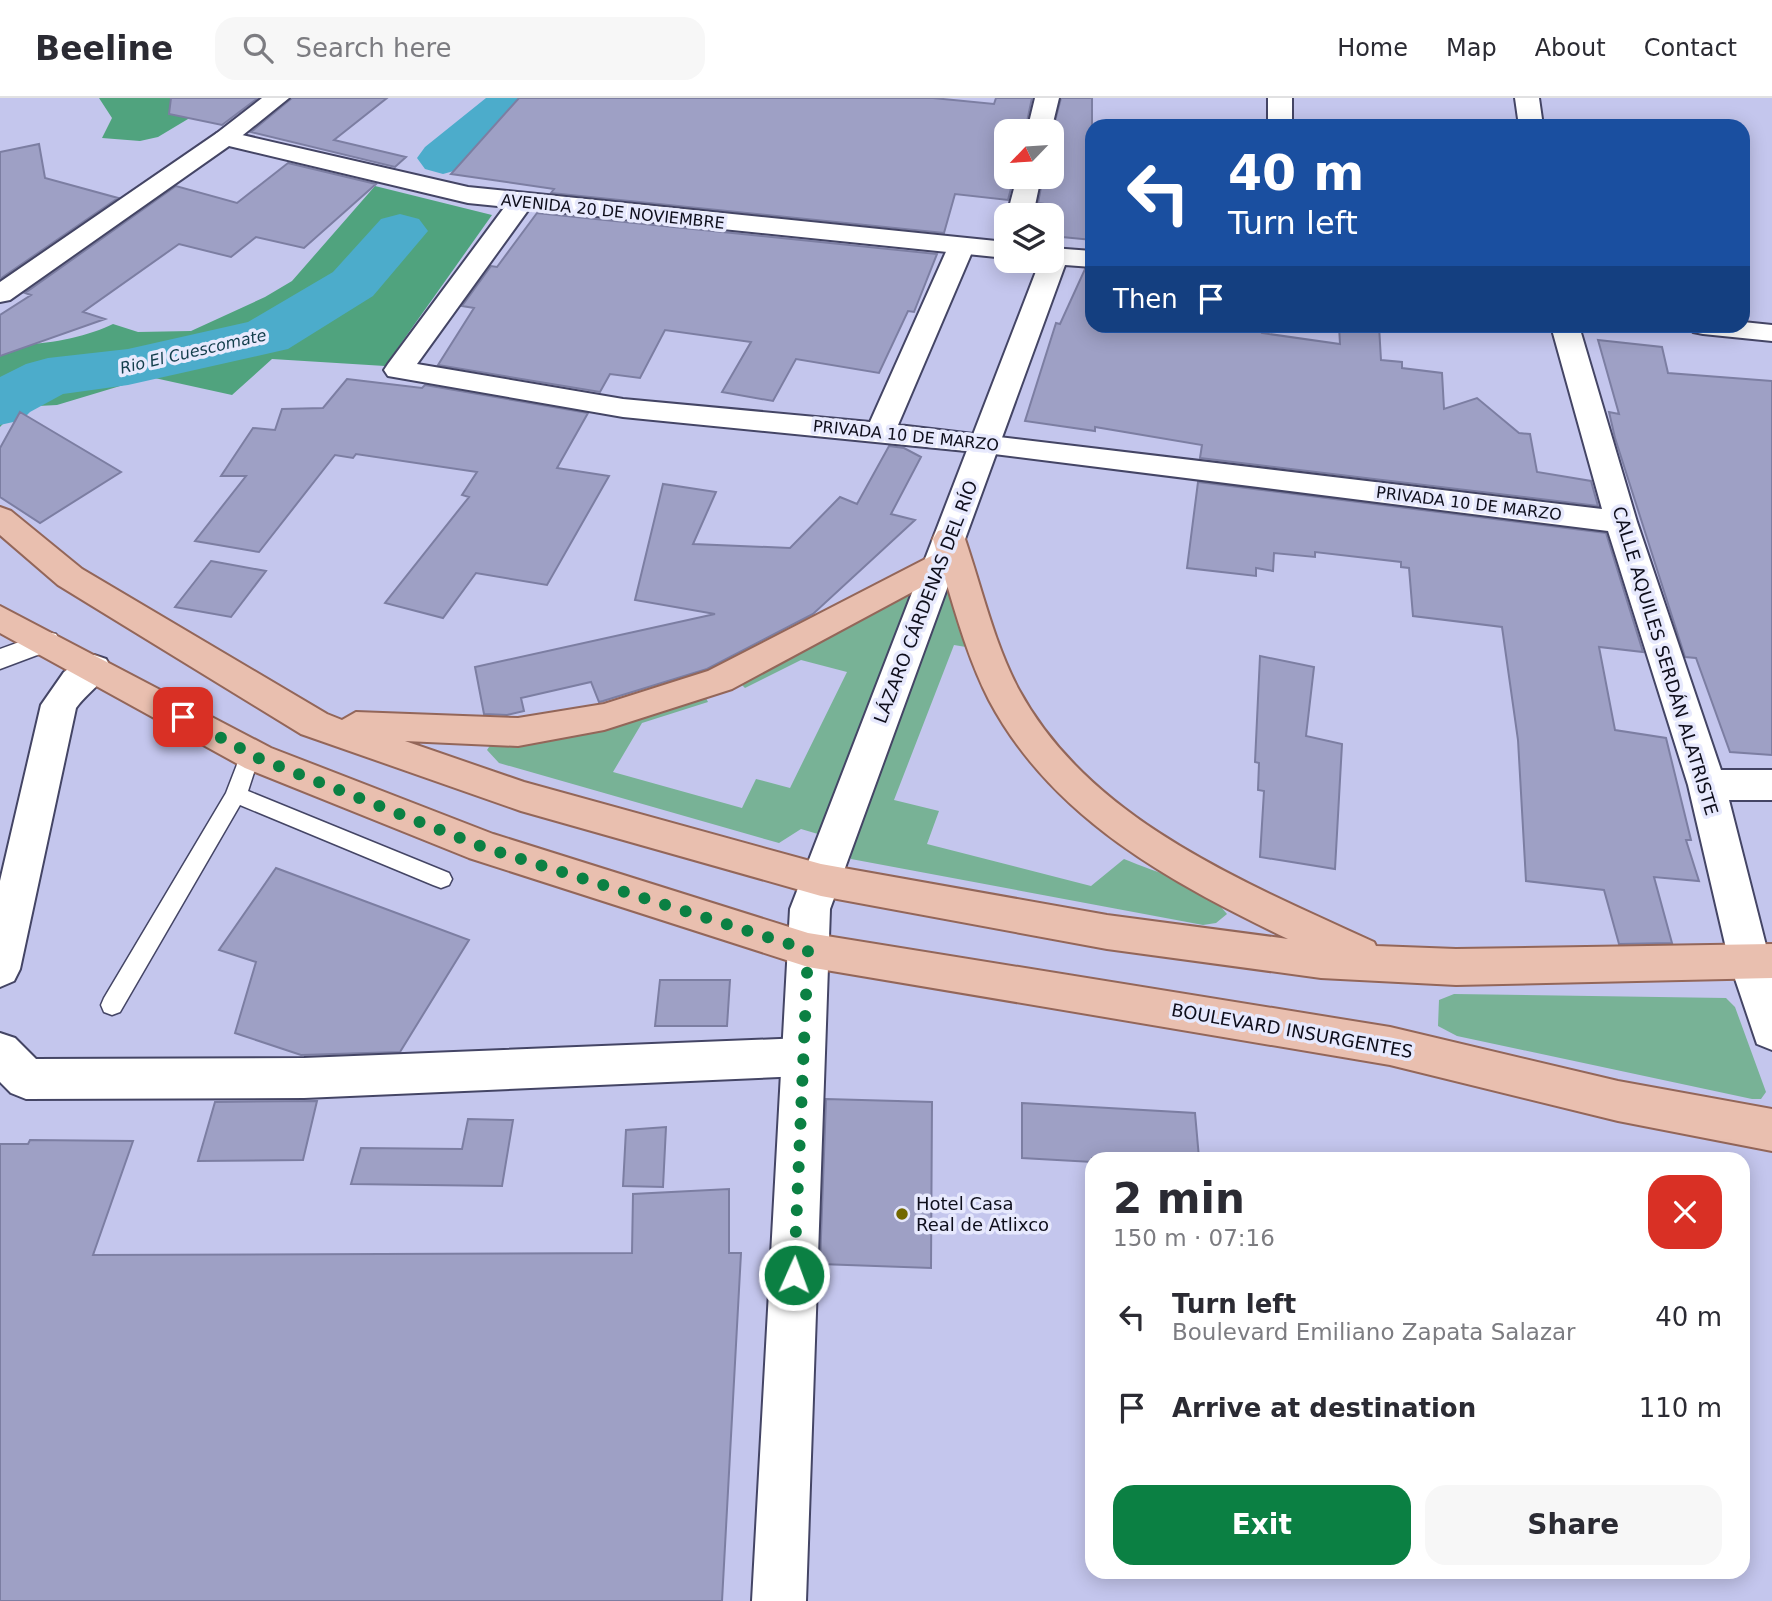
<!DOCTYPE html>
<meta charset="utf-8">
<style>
:root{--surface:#fff;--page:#f7f7f7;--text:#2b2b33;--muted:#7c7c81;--line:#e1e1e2;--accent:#0b8043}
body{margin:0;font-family:"DejaVu Sans",sans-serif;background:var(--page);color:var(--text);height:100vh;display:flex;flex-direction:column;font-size:26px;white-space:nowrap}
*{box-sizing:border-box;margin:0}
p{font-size:23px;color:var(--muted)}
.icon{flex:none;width:38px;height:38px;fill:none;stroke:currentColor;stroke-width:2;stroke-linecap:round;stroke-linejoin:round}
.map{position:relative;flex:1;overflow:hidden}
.drawer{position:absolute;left:1085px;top:1054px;width:665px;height:427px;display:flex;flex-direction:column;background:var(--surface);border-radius:21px;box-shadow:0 4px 18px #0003}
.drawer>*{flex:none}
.top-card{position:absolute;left:1085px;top:21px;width:665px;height:214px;border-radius:21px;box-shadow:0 4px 18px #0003;background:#1a4fa0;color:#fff;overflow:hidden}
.needle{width:46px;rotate:245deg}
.fabs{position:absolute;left:994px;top:21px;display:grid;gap:14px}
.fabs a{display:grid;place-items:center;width:70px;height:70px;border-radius:14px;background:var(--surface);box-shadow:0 4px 18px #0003;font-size:35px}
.pin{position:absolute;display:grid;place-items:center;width:60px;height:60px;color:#fff;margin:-30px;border-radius:14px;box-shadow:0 4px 10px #0006}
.me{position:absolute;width:77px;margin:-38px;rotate:2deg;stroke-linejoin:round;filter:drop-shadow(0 0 5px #0008)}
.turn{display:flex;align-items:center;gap:24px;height:147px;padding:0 28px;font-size:32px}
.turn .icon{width:91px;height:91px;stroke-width:2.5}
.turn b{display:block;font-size:49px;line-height:60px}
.then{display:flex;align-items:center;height:66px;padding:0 28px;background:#0003;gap:14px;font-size:26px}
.round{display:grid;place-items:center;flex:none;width:74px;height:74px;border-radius:21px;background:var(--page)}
.head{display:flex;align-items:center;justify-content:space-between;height:119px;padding:0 28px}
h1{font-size:42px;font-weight:800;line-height:52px}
.action{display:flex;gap:14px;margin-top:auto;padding:14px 28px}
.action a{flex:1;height:80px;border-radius:21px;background:var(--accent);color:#fff;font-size:28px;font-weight:800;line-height:80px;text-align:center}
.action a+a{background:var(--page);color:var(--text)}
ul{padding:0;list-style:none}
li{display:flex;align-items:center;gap:21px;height:91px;padding:0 28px}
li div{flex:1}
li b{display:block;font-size:26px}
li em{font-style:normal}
header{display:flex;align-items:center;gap:42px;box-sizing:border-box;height:98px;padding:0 35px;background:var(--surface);border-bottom:2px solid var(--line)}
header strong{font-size:33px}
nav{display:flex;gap:38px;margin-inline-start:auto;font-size:24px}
.search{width:490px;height:63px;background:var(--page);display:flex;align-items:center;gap:18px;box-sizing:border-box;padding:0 24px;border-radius:21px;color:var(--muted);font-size:26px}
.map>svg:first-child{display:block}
.green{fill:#78b296}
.forest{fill:#50a37e}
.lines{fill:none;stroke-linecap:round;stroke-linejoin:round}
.river{fill:#4caccb;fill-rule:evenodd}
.building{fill:#9ea0c5;stroke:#7c7ea2;stroke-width:2}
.service-casing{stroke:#444565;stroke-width:3}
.pedestrian-casing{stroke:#444565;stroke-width:3}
.minor-casing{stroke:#444565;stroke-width:4}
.tertiary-casing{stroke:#444565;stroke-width:4}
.primary-casing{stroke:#936659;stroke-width:4}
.service{fill:#fff;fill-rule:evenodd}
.pedestrian{fill:#fff;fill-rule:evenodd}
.minor{fill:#fff;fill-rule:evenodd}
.tertiary{fill:#fff;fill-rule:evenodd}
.primary{fill:#e9bfaf;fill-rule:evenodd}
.route{stroke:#0b8043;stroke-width:12;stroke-dasharray:0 21.6}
.poi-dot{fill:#736800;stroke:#e7e9fd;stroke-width:2.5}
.labels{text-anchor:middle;stroke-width:7;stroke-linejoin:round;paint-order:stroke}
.far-street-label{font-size:16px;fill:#0e0e1b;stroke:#e7e9fd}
.far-water-label{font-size:16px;font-style:italic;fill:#123d4b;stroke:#e7e9fd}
.street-label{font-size:18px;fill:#0e0e1b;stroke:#e7e9fd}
.poi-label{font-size:18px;fill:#0e0e1b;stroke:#e7e9fd;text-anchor:start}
</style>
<header>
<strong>Beeline</strong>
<div class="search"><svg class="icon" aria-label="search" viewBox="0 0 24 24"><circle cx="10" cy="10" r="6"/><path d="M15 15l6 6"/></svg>Search here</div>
<nav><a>Home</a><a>Map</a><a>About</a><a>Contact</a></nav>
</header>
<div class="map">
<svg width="1772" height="1503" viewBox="0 0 1772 1503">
<rect width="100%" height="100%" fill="#c4c6ed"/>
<path class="green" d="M949 481 978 551 954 547 894 702 939 713 927 746 1091 788 1124 761C1157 775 1205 787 1227 816L1216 825 1203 827 851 761 845 744 801 731 779 745 499 665 487 652 491 646 705 598 708 604 642 625 613 674 742 710 756 681 790 690 847 574 801 562 745 590 739 584 910 489Z
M1454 896 1726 900 1735 909 1766 994 1761 1001H1752L1457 938 1438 928 1439 902Z"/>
<path class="forest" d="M99 0H218V3L158 39 140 43 102 40 112 20Z
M375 88 492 117 385 268 272 261 232 297 150 279 57 307 19 309 0 329V244C31 251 85 240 113 226L138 234 191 233 265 199 292 183Z"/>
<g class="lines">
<path class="river" d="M486 0H542L534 10 461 71 443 76 425 71 417 60 425 49Z
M400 116 419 121 428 133 373 198 288 251 128 287 63 296 30 314 22 322 0 327V279L26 266 48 260 128 251 248 224 333 174 381 121Z"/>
</g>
<path class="building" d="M171 0H258L222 27 169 16Z
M292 0H387L334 42 406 59 395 69 251 34Z
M519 0H933L994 6 996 0H1032L1025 33H1006V79H1014L1008 102 955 96 944 135 551 95 554 91 451 76Z
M1061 0H1092V142L1052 138V107L1038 105 1043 79H1052V35Z
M39 46 45 80 118 100 0 181V54Z
M288 65 376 86 304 150 256 139 231 159 179 146 83 214 105 221 0 258V217L31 197 25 195 176 88 237 105Z
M537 115 937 156 914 214 908 213 879 275 796 261 773 303 722 294 751 244 665 232 640 280 610 276 600 294 438 267 474 210 462 208 491 168 497 169Z
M1085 171 1092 172V228H1263L1262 235 1340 246 1339 228H1379L1381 262 1402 264V270L1442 275 1444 311 1477 300 1519 335 1530 336 1537 374 1591 383 1598 408 1200 360 1202 347 1095 329V333L1025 323 1056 225 1060 226Z
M1598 242 1662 249 1668 275 1772 283V657L1730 654 1696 560 1685 559 1615 340 1609 314 1619 316Z
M347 281 422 290 425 287 588 315 557 370 609 378 547 487 476 475 443 520 385 505 469 399 462 397 477 374 356 356 353 360 335 357 259 454 195 443 246 378H221L253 330 275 332 282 311 323 310Z
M20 314 121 374 40 425 0 399V350Z
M889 348 904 350 921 359 891 416 915 422 813 516 707 571 603 603 599 604 591 584 521 600 524 613 507 617 484 616 475 569 715 516 635 502 663 386 716 394 693 446 790 450 840 399 857 406Z
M1198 384 1606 435 1643 554 1599 549 1615 632 1666 640 1691 742H1686L1699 783 1654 779 1672 845 1619 846 1604 792 1526 783 1518 642 1502 529 1413 518 1409 470 1401 469V464L1315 454V459L1274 455 1273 473 1256 470V478L1187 470Z
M211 463 266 473 231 519 175 509Z
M1260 558 1314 569 1306 638 1342 646 1335 771 1260 759 1264 693 1258 692 1259 665 1255 664Z
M276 770 469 842 400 954 301 957 235 935 256 864 219 852Z
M660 882H730L727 928H655Z
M826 1001 932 1004 931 1170 820 1166Z
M317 1003 303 1062 198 1063 215 1004Z
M1022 1005 1195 1015 1199 1060H1092V1064L1022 1060Z
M468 1021 513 1022 502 1088 351 1086 361 1050 462 1051Z
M666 1029 663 1089 623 1088 626 1032Z
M30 1042 133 1043 93 1157 632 1155 633 1096 729 1091V1155H741L722 1503H0V1046H28Z"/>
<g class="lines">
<defs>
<path id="service" d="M250 648 257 651 260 656 248 693 449 775 452 781 449 787 441 790 433 787 240 707 120 914 112 917 104 914 101 907 104 900 226 695 243 651Z"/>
<path id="pedestrian" d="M47 534 56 536 60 543 56 550 0 571V551Z"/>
<path id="minor" d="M262 0H289L233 45H217L213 40 217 35Z
M1035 0H1059L1051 33H1027Z
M1268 0H1292V21L1288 26H1272L1268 21Z
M1515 0H1539L1543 28H1519Z
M1017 79H1041L1033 117H1007Z
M521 96 530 99 534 104 417 266 623 301 870 324 949 147 953 141H971L975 147 898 327 1602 411 1551 228H1579L1637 424 1721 672H1772V702H1729L1772 871V952L1757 946 1729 863 1688 687 1608 433 986 355 623 319 388 278 384 272 388 266 512 99Z
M94 557 106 561 111 570C103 585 87 595 76 610L20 871 14 883 0 889V783L41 607 64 574 82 561Z
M0 935 15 940 36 961 304 960 803 940 818 945 824 959 818 973 803 978 304 1000 26 1001 11 995 0 984Z"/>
<path id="tertiary" d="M225 33 468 89 1006 144V160L468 105 229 48 10 202 0 204V184L217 35Z
M1052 150 1092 153V169L1065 167 830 811 806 1503H752L790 811 1040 163H1052Z
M1743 224 1772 227V243L1703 236 1693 234 1689 228H1743Z"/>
<path id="primary" d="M0 409 11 413 82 471 327 616 342 622 356 614 518 620 604 606 708 573 937 455 933 441 938 433 949 430 960 433 965 441C982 491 994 545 1019 592 1090 723 1246 785 1374 844L1376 848 1456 851 1772 846V880L1456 887 1321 880 1107 851 821 798 521 713 301 636 58 487 0 437ZM944 477C957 520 969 563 989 602 1052 721 1172 785 1288 841L1107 817 821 766 524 684 405 643 518 648 604 632 732 591Z
M0 508 271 650 493 736 808 835 1390 929 1618 983 1772 1011V1053L1618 1023 1390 967 808 869 469 760 245 670 0 535Z"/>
</defs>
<use href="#service" class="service-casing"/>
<use href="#pedestrian" class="pedestrian-casing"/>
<use href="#minor" class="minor-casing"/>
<use href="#tertiary" class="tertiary-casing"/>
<use href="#primary" class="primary-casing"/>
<use href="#service" class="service"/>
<use href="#pedestrian" class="pedestrian"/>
<use href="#minor" class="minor"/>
<use href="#tertiary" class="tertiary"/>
<use href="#primary" class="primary"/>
</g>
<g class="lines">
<path class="route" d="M183 619 258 660 483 749 808 852 794 1177"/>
</g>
<circle class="poi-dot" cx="902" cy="1116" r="7"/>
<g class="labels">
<g class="far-street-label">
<text transform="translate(613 113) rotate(6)" y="6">AVENIDA 20 DE NOVIEMBRE</text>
<text transform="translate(906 337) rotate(6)" y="6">PRIVADA 10 DE MARZO</text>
<text transform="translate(1469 405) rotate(7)" y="6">PRIVADA 10 DE MARZO</text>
</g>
<g class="far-water-label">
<text transform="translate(193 253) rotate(-13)" y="6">Rio El Cuescomate</text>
</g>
<g class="street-label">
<text transform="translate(926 504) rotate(-69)" y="6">LÁZARO CÁRDENAS DEL RÍO</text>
<text transform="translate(1665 563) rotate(73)" y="6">CALLE AQUILES SERDÁN ALATRISTE</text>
<text transform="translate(1292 933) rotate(10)" y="6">BOULEVARD INSURGENTES</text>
</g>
<g class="poi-label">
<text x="916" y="1112">Hotel Casa<tspan x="916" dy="21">Real de Atlixco</tspan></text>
</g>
</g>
</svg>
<div class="fabs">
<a><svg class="needle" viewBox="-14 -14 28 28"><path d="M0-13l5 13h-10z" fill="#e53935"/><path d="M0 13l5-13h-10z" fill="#7c7c81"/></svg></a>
<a><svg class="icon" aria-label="layers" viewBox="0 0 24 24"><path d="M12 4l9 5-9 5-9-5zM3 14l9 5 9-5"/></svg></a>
</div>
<div class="pin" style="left:183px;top:619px;background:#d93025"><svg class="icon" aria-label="arrive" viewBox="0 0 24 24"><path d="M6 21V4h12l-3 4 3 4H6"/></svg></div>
<svg class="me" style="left:794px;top:1177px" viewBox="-20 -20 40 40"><circle r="17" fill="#0b8043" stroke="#fff" stroke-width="3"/><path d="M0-11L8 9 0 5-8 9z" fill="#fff"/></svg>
<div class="top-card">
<div class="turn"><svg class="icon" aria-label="left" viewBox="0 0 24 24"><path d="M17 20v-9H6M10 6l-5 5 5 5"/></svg><div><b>40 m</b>Turn left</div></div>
<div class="then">Then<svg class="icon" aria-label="arrive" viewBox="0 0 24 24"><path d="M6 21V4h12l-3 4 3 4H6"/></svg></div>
</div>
<section class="drawer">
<div class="head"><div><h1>2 min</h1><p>150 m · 07:16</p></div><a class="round" style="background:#d93025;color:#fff"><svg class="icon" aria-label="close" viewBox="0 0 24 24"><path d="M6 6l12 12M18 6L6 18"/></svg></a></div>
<ul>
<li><svg class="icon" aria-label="left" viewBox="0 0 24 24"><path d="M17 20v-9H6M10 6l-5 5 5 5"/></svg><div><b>Turn left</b><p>Boulevard Emiliano Zapata Salazar</p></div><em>40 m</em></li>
<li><svg class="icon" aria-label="arrive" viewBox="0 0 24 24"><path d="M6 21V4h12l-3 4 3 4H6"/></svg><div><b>Arrive at destination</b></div><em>110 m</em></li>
</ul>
<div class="action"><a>Exit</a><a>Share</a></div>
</section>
</div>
